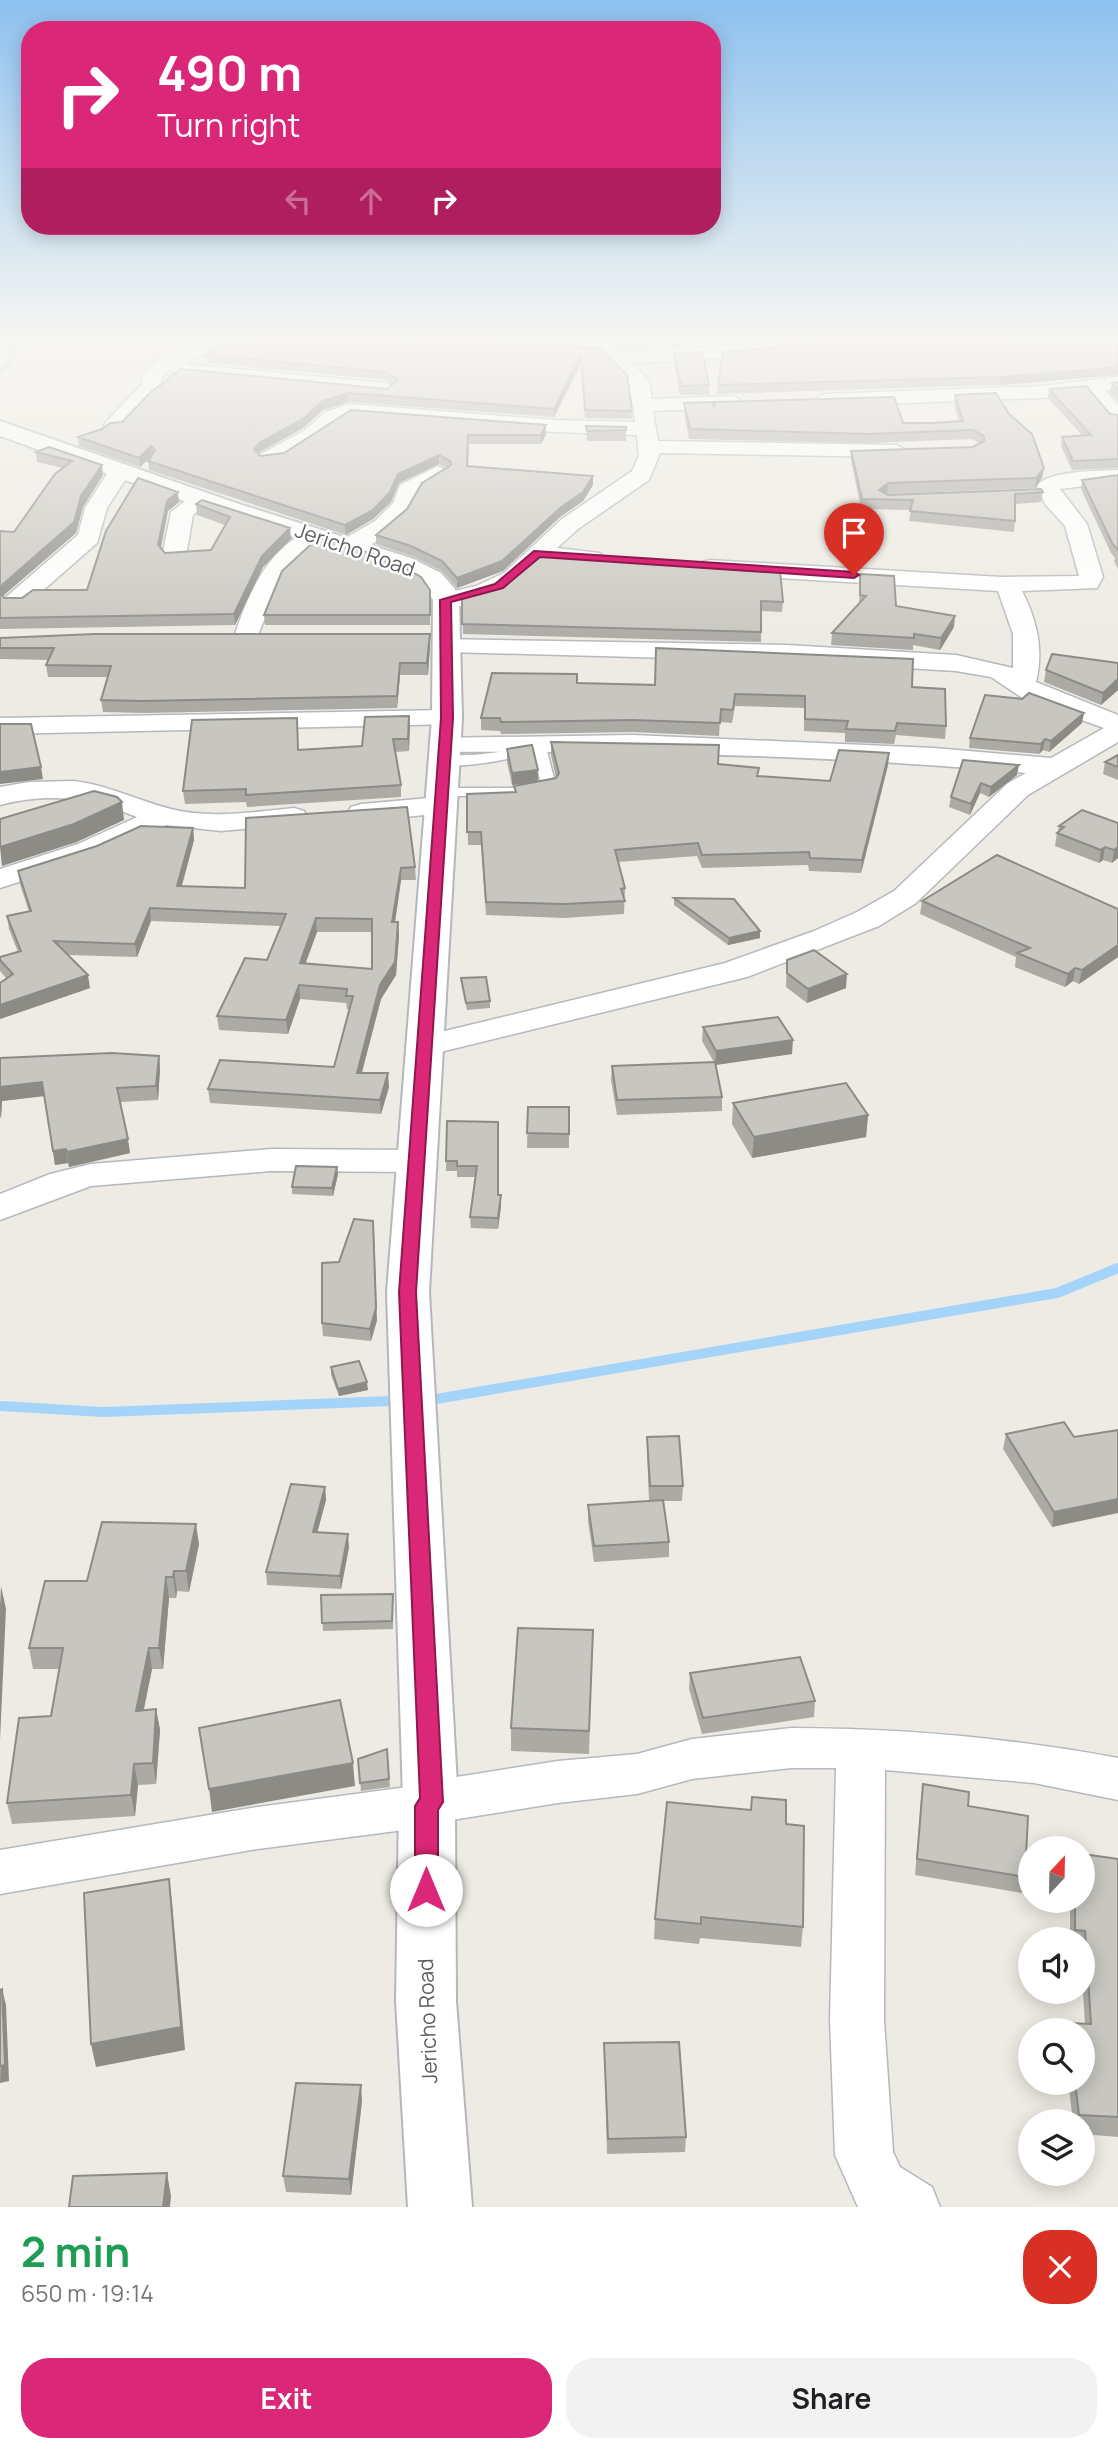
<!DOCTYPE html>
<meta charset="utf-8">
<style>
:root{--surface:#fff;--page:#f2f2f2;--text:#202124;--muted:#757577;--accent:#db2777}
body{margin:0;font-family:Manrope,sans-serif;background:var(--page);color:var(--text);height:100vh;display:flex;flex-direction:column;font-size:26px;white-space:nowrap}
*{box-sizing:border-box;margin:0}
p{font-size:23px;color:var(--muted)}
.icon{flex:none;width:38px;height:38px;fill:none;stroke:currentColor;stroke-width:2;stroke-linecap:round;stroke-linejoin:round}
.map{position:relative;height:2207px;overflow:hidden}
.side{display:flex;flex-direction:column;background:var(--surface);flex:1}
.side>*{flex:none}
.banner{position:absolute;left:21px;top:21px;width:700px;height:214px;border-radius:28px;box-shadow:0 4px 18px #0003;background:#db2777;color:#fff;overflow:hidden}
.needle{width:46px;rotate:22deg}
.tools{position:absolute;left:1018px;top:1836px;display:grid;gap:14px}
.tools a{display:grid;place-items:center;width:77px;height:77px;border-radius:50%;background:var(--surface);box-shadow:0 4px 18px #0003;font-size:35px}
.pin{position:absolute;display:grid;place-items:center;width:60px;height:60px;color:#fff;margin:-72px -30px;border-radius:50% 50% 50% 0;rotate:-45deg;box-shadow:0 0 7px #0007}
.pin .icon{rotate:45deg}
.me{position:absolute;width:77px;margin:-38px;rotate:0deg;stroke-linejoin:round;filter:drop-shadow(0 0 5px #0008)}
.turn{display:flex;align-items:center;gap:24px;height:147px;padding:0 21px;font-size:32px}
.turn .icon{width:91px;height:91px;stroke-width:2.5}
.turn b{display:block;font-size:49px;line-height:60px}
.lanes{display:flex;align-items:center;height:66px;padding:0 21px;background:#0003;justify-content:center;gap:35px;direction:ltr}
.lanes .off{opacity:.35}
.round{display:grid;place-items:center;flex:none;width:74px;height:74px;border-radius:28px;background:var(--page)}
.overview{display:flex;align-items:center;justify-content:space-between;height:119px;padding:0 21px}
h1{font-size:42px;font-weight:700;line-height:52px;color:#1e9e55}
.cta{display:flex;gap:14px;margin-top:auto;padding:14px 21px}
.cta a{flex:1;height:80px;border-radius:28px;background:var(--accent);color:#fff;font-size:28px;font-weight:700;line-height:80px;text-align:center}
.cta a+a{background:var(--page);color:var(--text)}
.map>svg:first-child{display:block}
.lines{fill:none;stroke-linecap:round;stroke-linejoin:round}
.stream-far1{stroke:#a5d4fa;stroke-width:5}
.stream{stroke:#a5d4fa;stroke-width:10}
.lane-casing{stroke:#b5b8bc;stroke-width:3}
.street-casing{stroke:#b5b8bc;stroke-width:3}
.secondary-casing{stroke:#b4b7bc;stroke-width:4}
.lane{fill:#fff;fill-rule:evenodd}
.street{fill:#fff;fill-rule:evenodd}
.secondary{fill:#fff;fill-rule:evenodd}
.wall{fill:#acaaa5;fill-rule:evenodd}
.shaded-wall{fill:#8c8b86}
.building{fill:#c8c6c0;stroke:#8c8b86;stroke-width:2;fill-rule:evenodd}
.route{fill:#db2777;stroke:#8e194d;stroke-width:2}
.labels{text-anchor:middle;stroke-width:5;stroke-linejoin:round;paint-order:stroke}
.street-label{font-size:21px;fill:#5b5e63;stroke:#fff}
</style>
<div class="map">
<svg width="1118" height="2207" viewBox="0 0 1118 2207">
<rect width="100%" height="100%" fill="#edebe3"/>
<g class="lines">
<path class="stream-far1" d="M0 372 8 363 18 340"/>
<path class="stream" d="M436 1399 1057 1293 1118 1268
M0 1406 103 1412 392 1401"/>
<defs>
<path id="lane" d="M540 747 547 751 556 786 554 789 527 796H442L435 792 442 788H527L541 784 534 755C512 756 454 774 437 760 444 754 454 756 463 755 490 755 514 748 540 747Z"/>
<path id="street" d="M203 340H227L185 364 386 383 396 389 386 395 191 378 169 370 162 377 159 389 121 429H107L104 425 107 421 142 384C142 359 184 349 203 340Z
M381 340 593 343V340H611L620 352C703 348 785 340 867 340 859 351 660 362 632 363L649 380 652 399 733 396 743 402 733 408 653 411 658 441 897 445 907 451 897 457 660 453 649 480 578 529 557 548 600 553 604 558 600 563 543 561C519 585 473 614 437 605L434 600 437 595 476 586 504 573 562 519 632 471 639 456 637 435 556 432 351 416C325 425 290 470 261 462L257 458 261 454 305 430 325 412 349 404 556 420 635 422 629 382 601 354 390 346Z
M978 340H1118V348L987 346Z
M1118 377V389L1105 390 1118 405V423L1111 421 1086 393 1041 398 824 406 814 400 824 394 1041 386Z
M120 465 131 471 107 508 97 543 24 607H6L3 602 6 597 78 535 85 508 112 466Z
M438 466 449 472C441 483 425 484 418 494 415 498 415 504 412 509 398 527 364 557 340 551L336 546 340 541 375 521 393 503 400 485Z
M1118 470V482L1060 489 1087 524 1103 577 1097 588 1022 591C1037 620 1044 650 1036 682L1118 715V742L1028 795 916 903 879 926 747 977 424 1056 412 1053 407 1046 412 1039 725 963 814 931 857 912 894 891 1008 783 1026 773C833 755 639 751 445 752L435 750 431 744 435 738 633 735 934 748 1051 758 1104 728 1024 699 991 677 956 671 787 661 448 652 439 649 435 644 439 639 787 645 956 655 1013 668V634L998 591 710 574 702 572 698 567 702 562 710 560 1001 577 1079 576 1065 526 1045 504 1037 486C1048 470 1099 471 1118 470Z
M202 492 213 499 193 515 186 556 182 561H166L162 556 171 512 194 494Z
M317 529 328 536 281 580 255 642H237L234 637C247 596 270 541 317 529Z
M447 710 456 712 460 718 456 724 0 734V718Z
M73 781C109 785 136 800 171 809 210 819 254 812 294 808L304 811 308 817 304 823 221 831 166 825 98 856 0 888V869L78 844 137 817C91 798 50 792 0 805V787L29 782Z
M441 797 451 800 455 806 451 812 361 822 351 819 347 813 351 807 361 804Z
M271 1149 416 1150 429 1153 434 1161 429 1169 416 1172 271 1171 91 1186 0 1220V1194L50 1174 91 1164Z
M791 1728C901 1728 1010 1738 1118 1758V1800L1034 1783 885 1770 884 2020 893 2152 900 2167 932 2187 940 2207H858L835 2155 830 2020 836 1768H791L692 1779 637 1794 558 1803 445 1821 427 1827 251 1850 0 1894V1850L251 1808 415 1786 431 1781 558 1761 637 1754 692 1739Z"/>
<path id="secondary" d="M0 421 236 503 411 558 441 573 455 589 459 600 462 718 429 1292 458 1802 455 1810 456 2001 472 2207H408L396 2001 399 1806 403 1798 387 1292 432 718 433 600 423 585 393 568 218 513 0 436Z"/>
</defs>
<use href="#lane" class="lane-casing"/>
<use href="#street" class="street-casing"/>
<use href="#secondary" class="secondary-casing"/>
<use href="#lane" class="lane"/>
<use href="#street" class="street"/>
<use href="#secondary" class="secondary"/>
</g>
<path class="wall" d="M390 340 600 348 632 411V419L585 418 581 363 554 417 348 402 323 410 303 428 260 452 258 454 260 456 284 453 351 410 546 434 541 444H469L468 466 593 485 583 501 560 517 503 571 457 588 442 571 412 556 376 544V535L407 509 446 468 439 464 399 483 391 502 373 519 346 535 149 470 148 461 152 455 140 467 79 446 78 437 122 422 150 393 387 389 392 384 386 380 207 363 206 355Z
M613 340H647L646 348 621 349Z
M726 340H779L726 342Z
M1118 341V375L1000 385 717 394 718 385 832 342Z
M674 354 709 385V395H680L674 363Z
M1118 382V402L1110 392 1112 383Z
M1049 389 1110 414 1118 415V468L1072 470 1061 446 1062 437 1082 435 1048 398Z
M955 395 1009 414 1044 468 1042 478 1035 488 886 494 1043 492 1041 502 1015 504V521L1014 532 909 521 911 510 861 509 851 460V451L973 447 979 443 972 439 867 443 689 439 684 413V403L903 423H932L959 421 954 404Z
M586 426 626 427V441H587Z
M49 447 103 475 83 507 76 533 4 595 3 597 4 598H22L87 590 106 531 179 502 168 511 161 548 165 553 211 550 225 525 197 515 196 504 291 539 263 567 235 625 0 629V531L14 532 62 468 37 462 36 452Z
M1118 475V569L1114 561 1115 558 1111 553 1081 489 1082 480Z
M860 574 896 606 954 627 940 650 913 645V650L831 645 832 633 859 603Z
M510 580 783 602 782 612 761 611V642L463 634 462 598 481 594Z
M430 590V625H265L264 615Z
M0 638 430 646 428 675H400L397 708 144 713 103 712 101 700 108 677H48L46 665 49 660 0 659Z
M1118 663V690L1101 705 1044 682 1046 670Z
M577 683 912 687 946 726 945 739 896 735 894 744 845 742V733L804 731V708L735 706 732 723 720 722 719 736 633 732 501 734 500 731 481 730V718Z
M409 716V751L395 752 401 785V797L247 807 246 802 185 804 183 791 298 750 362 746Z
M1082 723 1049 752 1043 750 1039 754 969 748 970 738Z
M551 742 718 764 758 776 830 781 889 753 888 765 861 873 809 871 808 865 702 868 697 856 618 862 625 888 624 914 564 918 486 915 481 845H468L467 794 515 792 514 786 528 783 512 785 507 762V749L538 770V781L556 778 551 755Z
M1118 755V780L1103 774 1105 762Z
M963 760 1017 775 989 797 980 793 970 815 949 807 951 797Z
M246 818 415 867 416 880H401L395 922H398L399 936 396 975 381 999 362 1073 389 1087 381 1114 210 1103 208 1089 334 1067 350 1009H347L346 1003 300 999 288 1034 219 1030 217 1016 267 960 281 926 151 921 137 957 68 955 90 988 0 1019V983L7 979 0 971V957L18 952 9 929 7 916 29 912 20 884 18 871 193 828 194 840 182 886 245 888ZM317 932H372V969L305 963Z
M1118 823V858L1112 863 1103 860 1099 863 1055 846 1057 833 1058 832 1059 826Z
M674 898 760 938 728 945 674 905Z
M922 901 1118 909V957L1079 984 1073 981 1065 987 1015 967 1016 957 920 914Z
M787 960 846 988 807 1003 786 987Z
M461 978 490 1001V1008L467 1010 462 985Z
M703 1027 792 1054 715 1065 722 1097V1111L617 1115 611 1080 612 1066 714 1062 702 1041Z
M159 1056 160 1069 158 1100 120 1102 130 1153 69 1167 68 1163 55 1165 44 1096 2 1101 1 1118 0 1117V1058Z
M733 1103 868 1115 866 1137 752 1158 732 1124Z
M528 1107H569V1148H527Z
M447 1121 498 1195H501V1206L498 1229 471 1228 470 1217 476 1177H457V1171H446Z
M338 1174 333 1196 292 1194V1187Z
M339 1262 377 1320 371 1341 323 1336 322 1323Z
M331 1367 368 1390 339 1396 331 1375Z
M1006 1434 1074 1437 1052 1527 1003 1449Z
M647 1437 683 1486 682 1501H663L669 1542V1557L594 1562 588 1521V1505L649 1501 647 1452Z
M325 1487 326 1500 317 1532 349 1547 341 1589 267 1585 266 1572Z
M199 1544 189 1592 177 1591 176 1598H169L163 1669H152L144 1710 156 1709 160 1730 156 1784 138 1785 135 1816 12 1824 7 1803 51 1716 60 1669H33L29 1648 87 1581Z
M393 1594V1629L323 1631 321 1595Z
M593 1630 589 1754 511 1751V1728Z
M690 1673 815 1701 814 1717 702 1734 689 1689Z
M387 1749 390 1787 361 1791 358 1759Z
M923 1784 968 1806 1025 1877 1022 1893 915 1875 921 1800Z
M786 1824 803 1927 801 1947 700 1938 699 1944 654 1939 655 1919Z
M1118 1859V2137L1083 2134V2121H1073L1068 2082H1083V2030H1066L1068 2023 1085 2024 1083 1992V1939H1070V1900H1083Z
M604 2043 686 2137 685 2152 607 2154Z
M362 2101 351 2195 286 2192 283 2176Z"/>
<path class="shaded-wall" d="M671 340H698V344L670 346Z
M581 355V363L554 417V409Z
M1118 367V375L1000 385 1001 377Z
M348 393V402L323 410 303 428 260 452 254 458V449L259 443 323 401Z
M546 425V434L541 444V435Z
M151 446 152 455 140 467 139 458Z
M439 455V464L399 483 391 502 373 519 346 535 345 525 398 474Z
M102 465 103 475 83 507 76 533 4 595 1 603 0 590 3 584 81 496Z
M1044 468 1042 478 1035 488 1036 478Z
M593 476V485L583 501 560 517 503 571 457 588V578Z
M888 483 887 493 879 500V490Z
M178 492 179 502 168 511 159 555 158 545 167 501Z
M290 528 291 539 263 567 235 625 234 614 262 556Z
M955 616 954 627 940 650 941 638Z
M430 634V646L428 675 427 663Z
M400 663V675L397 708V696Z
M1118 679V690L1101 705 1103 693Z
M1084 713 1082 723 1049 752 1051 741Z
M409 716 410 728 409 751 408 739Z
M1045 739 1043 750 1039 754 1041 744Z
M889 753 888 765 861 873 862 860Z
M1019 765 1017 775 989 797 991 787Z
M41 767 43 779 0 784V772Z
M538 770V782L512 785V773Z
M981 783 980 793 970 815 971 804Z
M122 802 124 820 77 842 2 866 0 847Z
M193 828 194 840 178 899 177 886Z
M1105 847 1103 860 1099 863 1101 850Z
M1118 847V858L1112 863 1114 850Z
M401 868V880L393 936 392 922Z
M150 908 151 921 137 957 135 944Z
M316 918 317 932 301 976 300 963Z
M398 922 399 936 396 975 381 999 358 1086 357 1073Z
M760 931V938L728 945 729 938Z
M1118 945V957L1079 984 1082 970Z
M1075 968 1073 981 1065 987 1068 974Z
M847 974 846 988 807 1003 808 989Z
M88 975 90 988 0 1019V1005Z
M299 985 300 999 288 1034 286 1020Z
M793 1040 792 1054 715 1065 716 1051Z
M159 1056 160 1069 158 1100 156 1086Z
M388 1073 389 1087 381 1114 380 1100Z
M42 1082 44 1096 2 1101 1 1118 0 1111V1087Z
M868 1115 866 1137 752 1158 754 1137Z
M128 1139 130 1153 69 1167 67 1152Z
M66 1149 68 1163 55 1165 53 1151Z
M337 1167 338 1174 333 1196 332 1188Z
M501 1195V1206L498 1229V1218Z
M374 1233 377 1320 371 1341 370 1329Z
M367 1382 368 1390 339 1396 338 1389Z
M325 1487 326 1500 314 1545 313 1532Z
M1118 1499V1513L1052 1527 1054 1512Z
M196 1524 199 1544 189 1592 186 1571Z
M348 1534 349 1547 341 1589 340 1576Z
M174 1571 177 1591 176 1598 173 1577Z
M166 1577 169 1598 163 1669 159 1648Z
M1 1586 6 1609 0 1740V1606Z
M149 1648 152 1669 139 1731 136 1711Z
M156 1709 160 1730 156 1784 153 1763Z
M353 1763 355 1786 212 1812 209 1789Z
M134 1764 138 1785 135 1816 131 1795Z
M169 1879 172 1902 185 2050 96 2067 91 2044Z
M2 1989 6 2005 9 2081 0 2083Z
M361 2085 362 2101 351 2195 349 2179Z
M167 2173 171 2196 170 2207H163Z"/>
<path class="building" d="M235 340H389L600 348 627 375 632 411 585 410 581 355 554 409 348 393 323 401 303 419 259 443 254 449 260 456 284 453 351 410 546 425 541 435H468L467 466 593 476 583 492 560 508 502 561 457 578 442 561 411 546 376 535 407 509 422 483 451 465 450 461 439 455 398 474 390 492 373 510 345 525 148 461 155 450 151 446 139 458 78 437 102 429 110 423 122 422 150 393 181 369 387 389 398 380 386 372 206 355Z
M620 340H644L621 341Z
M846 340 1118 341V367L1001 377 718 385 723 352 832 342Z
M702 352 709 385 681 386 674 354Z
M1118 382V391L1112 383Z
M1086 386 1110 414 1118 415V459L1073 461 1062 437 1091 435 1049 389Z
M996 393 1009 414 1032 434 1044 468 1036 478 888 483 879 490 888 495 1041 489 1043 492 1015 494V521L910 511 913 500 862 499 851 451 973 447 984 441V436L973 430 868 434 690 429 684 403 713 402 714 407 715 402 894 397 903 423H932L963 421 955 395Z
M586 426 626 427V430L587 431Z
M49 447 102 465 81 496 74 522 3 584 0 590V531L14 532 55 474 72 461 36 452Z
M1118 475V550L1112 543 1082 480Z
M138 478 178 492 167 501 158 545 165 553 211 550 230 517 196 504 202 500 290 528 262 556 234 614 0 618V593L4 598H22L33 590H87L106 531Z
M319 537 391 560 421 577 430 590V615H264L282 571Z
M544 554 780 571 783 602 761 601V632L462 624V598L481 594 510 580Z
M860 574 894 576 896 606 955 616 941 638 914 634V638L832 633 866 596 860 595Z
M95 634H430L427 663H400L397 696 142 701 101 700 111 666 46 665 54 648H0V638Z
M656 648 913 659 912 687 945 689 946 726 897 723 895 731 846 729 848 721 805 719V696L735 694 733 710 721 709 720 723 633 720 501 722 500 718H481L492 673 577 674V683L655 685Z
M1052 654 1118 663V679L1103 693 1046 670Z
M1029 693 1084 713 1051 741 1045 739 1041 744 970 738 985 695 1022 699Z
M409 716 408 739H393L401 785 246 795V789L183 791 192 720 297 718 298 750 362 746 365 717Z
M0 724H31L41 767 0 772Z
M551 742 719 745 718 764 759 768 757 776 830 781 839 750 889 753 862 860 810 858 809 852 702 855 698 843 615 850 625 888 621 889 625 901 564 904 486 902 481 832H467V794L516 792 514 786 556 778 559 773Z
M532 745 538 770 512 773 507 749Z
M1118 755V767L1105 762Z
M963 760 1019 765 991 787 981 783 971 804 951 797Z
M94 791 117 797 122 802 74 824 0 847V819Z
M407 807 415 867 401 868 392 922H398L395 962 380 985 357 1073H388L380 1100 208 1089 220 1060 334 1067 353 996H346L347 989 299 985 286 1020 217 1016 245 958 267 960 286 914 150 908 135 944 54 941 88 975 0 1005V983L13 974 0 960V957L21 951 7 916 31 911 18 871 97 846 141 826 193 828 177 886 245 888 246 818ZM316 918 372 919V969L300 963Z
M1082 810 1118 823V847L1114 850 1105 847 1101 850 1057 833 1064 827 1059 826Z
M997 855 1118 909V945L1082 970 1075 968 1068 974 1017 953 1030 948 922 901Z
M674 898 734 899 760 931 729 938Z
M814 950 847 974 808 989 787 973V960Z
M486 977 490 1001 466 1003 461 978Z
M778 1017 793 1040 716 1051 703 1027Z
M112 1053 159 1056 156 1086 117 1088 128 1139 67 1152 66 1149 53 1151 42 1082 0 1087V1058Z
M715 1062 722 1097 617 1100 612 1066Z
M846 1083 868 1115 754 1137 733 1103Z
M528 1107H569V1134L527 1133Z
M447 1121 498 1122V1195H501L498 1218 470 1217 477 1166H457V1161H446Z
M296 1166 337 1167 332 1188 292 1187Z
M354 1219 373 1221 376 1308 370 1329 322 1323V1263L339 1262Z
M359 1361 367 1382 338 1389 331 1367Z
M1064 1422 1074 1437 1118 1430V1499L1054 1512 1006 1434Z
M679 1436 683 1486H650L647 1437Z
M291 1484 325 1487 313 1532 348 1534 340 1576 266 1572Z
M663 1500 669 1542 594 1546 588 1505Z
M102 1522 196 1524 186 1571H174L173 1577H166L159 1648H149L136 1711 156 1709 153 1763 134 1764 131 1795 7 1803 19 1718 51 1716 63 1648H29L45 1581H87Z
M393 1594 392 1621 322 1623 321 1595Z
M518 1628 593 1630 589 1731 511 1728Z
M800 1657 815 1701 703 1718 690 1673Z
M340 1700 353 1763 209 1789 199 1728Z
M387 1749 389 1779 360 1783 358 1759Z
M923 1784 969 1792 968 1806 1028 1816 1025 1877 917 1859Z
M752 1797 786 1800V1824L804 1826 803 1927 701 1917V1924L655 1919 667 1802 751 1810Z
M1083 1854 1118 1859V2117L1079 2115 1075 2082H1083V2030H1069L1068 2023 1091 2024 1085 1931 1075 1930V1900H1083Z
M169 1879 181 2027 91 2044 84 1893Z
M2 1989 5 2065 0 2066V1990Z
M679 2042 686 2137 608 2139 604 2043Z
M296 2083 361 2085 349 2179 283 2176Z
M167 2173 163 2207H69L73 2176Z"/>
<linearGradient id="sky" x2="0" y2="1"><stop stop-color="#8dc1ef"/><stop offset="0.52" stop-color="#f7f6f2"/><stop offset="1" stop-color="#f7f6f2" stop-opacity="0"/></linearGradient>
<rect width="1118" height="649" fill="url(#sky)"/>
<path class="route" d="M534 551 854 572 859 575 854 578 540 557 503 588 451 602 453 718 416 1292 443 1802 438 1810V1890L435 1897 426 1900 418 1897 415 1890V1806L420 1798 399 1292 441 718 440 600 495 584Z"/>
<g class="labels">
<g class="street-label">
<text transform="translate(355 550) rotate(19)" y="7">Jericho Road</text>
<text transform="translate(428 2021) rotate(-92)" y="7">Jericho Road</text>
</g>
</g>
</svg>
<div class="tools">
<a><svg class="needle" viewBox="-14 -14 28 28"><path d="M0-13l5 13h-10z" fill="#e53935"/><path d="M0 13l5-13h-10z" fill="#757577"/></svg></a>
<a><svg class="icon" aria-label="sound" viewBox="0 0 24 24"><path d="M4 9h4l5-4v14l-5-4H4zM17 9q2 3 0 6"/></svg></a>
<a><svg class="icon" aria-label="search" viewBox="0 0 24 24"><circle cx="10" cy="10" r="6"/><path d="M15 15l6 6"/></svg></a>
<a><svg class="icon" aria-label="layers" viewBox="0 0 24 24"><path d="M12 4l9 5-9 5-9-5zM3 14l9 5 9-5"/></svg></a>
</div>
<div class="pin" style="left:854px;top:575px;background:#d93025"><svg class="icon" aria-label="arrive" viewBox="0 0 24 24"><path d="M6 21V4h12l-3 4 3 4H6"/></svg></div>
<svg class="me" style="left:426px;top:1890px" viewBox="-20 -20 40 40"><circle r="19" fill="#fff"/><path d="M0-13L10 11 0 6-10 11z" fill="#db2777"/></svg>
<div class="banner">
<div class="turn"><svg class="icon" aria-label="right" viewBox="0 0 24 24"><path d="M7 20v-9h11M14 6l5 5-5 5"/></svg><div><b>490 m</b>Turn right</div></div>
<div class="lanes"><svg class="icon off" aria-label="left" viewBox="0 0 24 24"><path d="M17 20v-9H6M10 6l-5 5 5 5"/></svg><svg class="icon off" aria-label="ahead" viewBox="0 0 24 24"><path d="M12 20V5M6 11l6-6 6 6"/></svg><svg class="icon" aria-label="right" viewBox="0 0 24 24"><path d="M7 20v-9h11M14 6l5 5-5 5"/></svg></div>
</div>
</div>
<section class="side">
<div class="overview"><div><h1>2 min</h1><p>650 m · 19:14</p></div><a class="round" style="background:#d93025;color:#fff"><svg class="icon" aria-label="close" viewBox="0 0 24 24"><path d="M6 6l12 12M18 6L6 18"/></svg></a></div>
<div class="cta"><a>Exit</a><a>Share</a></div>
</section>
